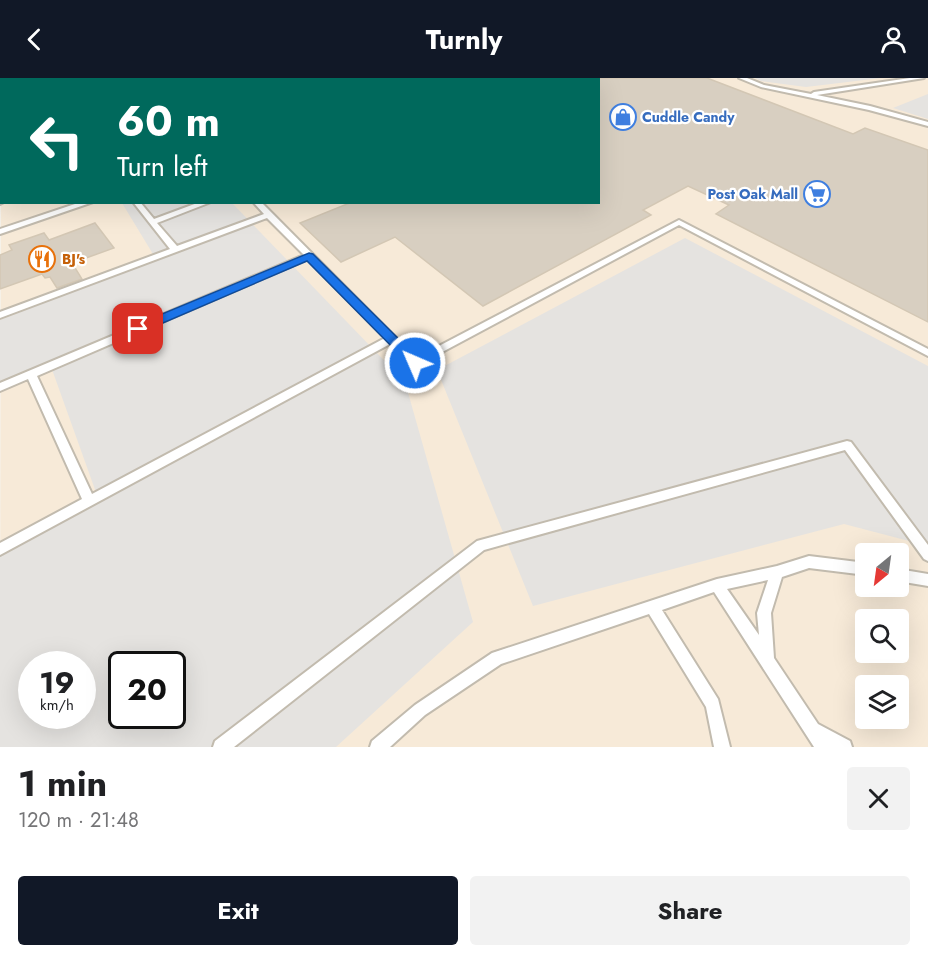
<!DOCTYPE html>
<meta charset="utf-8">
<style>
:root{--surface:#fff;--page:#f2f2f2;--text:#202124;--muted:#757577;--accent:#111827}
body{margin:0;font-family:Jost,sans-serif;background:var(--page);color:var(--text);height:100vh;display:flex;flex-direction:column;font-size:22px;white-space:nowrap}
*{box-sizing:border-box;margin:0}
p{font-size:20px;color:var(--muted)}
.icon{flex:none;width:33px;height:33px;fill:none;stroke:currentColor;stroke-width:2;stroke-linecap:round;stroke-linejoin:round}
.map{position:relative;height:669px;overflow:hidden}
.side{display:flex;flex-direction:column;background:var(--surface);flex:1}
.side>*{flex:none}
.guide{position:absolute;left:0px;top:0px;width:600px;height:126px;box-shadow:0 6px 24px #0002;background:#00695c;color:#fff;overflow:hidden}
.needle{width:39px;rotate:209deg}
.tools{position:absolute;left:855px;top:465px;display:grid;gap:12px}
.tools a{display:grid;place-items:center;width:54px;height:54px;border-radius:6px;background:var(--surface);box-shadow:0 6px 24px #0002;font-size:30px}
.speed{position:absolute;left:18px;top:573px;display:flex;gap:12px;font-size:30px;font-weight:700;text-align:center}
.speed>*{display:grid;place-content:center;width:78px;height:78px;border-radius:50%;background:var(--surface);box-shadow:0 6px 24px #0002;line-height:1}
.speed small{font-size:15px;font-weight:400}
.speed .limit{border:3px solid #111;border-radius:9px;background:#fff;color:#111}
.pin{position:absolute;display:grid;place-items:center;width:51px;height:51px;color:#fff;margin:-26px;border-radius:12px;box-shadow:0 3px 9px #0006}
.me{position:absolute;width:66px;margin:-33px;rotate:315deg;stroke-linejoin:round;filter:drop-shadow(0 0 4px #0008)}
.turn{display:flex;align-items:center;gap:21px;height:126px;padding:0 18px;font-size:27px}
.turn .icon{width:78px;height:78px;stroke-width:2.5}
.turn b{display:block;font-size:42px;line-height:51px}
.round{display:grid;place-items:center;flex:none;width:63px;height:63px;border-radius:6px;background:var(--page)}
.headline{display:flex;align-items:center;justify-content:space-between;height:102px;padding:0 18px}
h1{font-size:36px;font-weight:700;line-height:45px}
.primary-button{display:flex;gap:12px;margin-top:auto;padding:12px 18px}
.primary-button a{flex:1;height:69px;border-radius:6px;background:var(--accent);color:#fff;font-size:24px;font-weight:700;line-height:69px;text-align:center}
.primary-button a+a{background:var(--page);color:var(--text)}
header{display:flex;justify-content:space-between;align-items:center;height:78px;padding:0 18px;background:var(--accent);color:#fff;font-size:27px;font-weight:700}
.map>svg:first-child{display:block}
.commercial{fill:#f7ead8;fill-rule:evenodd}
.parking{fill:#e5e3e0;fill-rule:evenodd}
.building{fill:#d8cfc1;stroke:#d3c7b4;stroke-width:1.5}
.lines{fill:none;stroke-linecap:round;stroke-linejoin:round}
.lane-casing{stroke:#c2bbae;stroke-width:4}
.secondary-casing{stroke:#d6c79b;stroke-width:2}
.lane{fill:#fff;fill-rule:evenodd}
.secondary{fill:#fff3cd;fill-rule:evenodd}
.route{fill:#1a73e8;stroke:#114b97;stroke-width:1.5}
.labels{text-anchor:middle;stroke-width:4.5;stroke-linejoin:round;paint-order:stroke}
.far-shop-label{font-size:14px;font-weight:bold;fill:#366cbe;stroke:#fff;text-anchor:start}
.far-food-label{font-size:14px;font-weight:bold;fill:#c56008;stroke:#fff;text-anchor:start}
</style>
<header><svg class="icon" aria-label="back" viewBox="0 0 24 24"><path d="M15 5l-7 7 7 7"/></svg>Turnly<svg class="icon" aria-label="person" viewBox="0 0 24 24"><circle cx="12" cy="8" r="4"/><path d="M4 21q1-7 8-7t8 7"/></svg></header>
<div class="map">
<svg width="928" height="669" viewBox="0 0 928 669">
<rect width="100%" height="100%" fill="#f6f3ec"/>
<path class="commercial" d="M65 0H928V669H0L1 76 2 124H598V2L64 1ZM866 476H898V508H866ZM866 542H898V574H866ZM32 586H82V638H32ZM122 586H172V638H122ZM866 608H898V640H866Z"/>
<path class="parking" d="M165 0H435L436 1 165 2Z
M755 0H881L806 9 761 3Z
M928 16V41L893 30Z
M122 125H232L405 304 473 544 336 669H0V476L98 420 49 283 0 303V242L156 181ZM32 586H82V638H32ZM122 586H172V638H122Z
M685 160 928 288V468L844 446 533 528 437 292Z"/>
<path class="building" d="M598 0H707L853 56 865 50 928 72V244L716 136 729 127 688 108 643 132 651 137 483 228 395 159 341 184 300 145 352 124H598Z
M95 145 114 170 72 185 82 201 57 210 50 199 45 200 42 196 0 211V177L12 172 9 167 44 155 49 162Z"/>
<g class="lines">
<defs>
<path id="lane" d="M140 0H146L139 2Z
M182 0H188V2H182Z
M447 0H453V2H448Z
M739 0H747L764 7 811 16 814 14 910 0H924L817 17 870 28 928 44V48L869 32 761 9Z
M0 120H2V124H4L0 126Z
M81 124H93L0 156V151Z
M133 124H140L154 141 200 124H211L157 145 177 168 264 136 253 124H261L416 280 679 142 928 271V278L679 147 418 287H412L390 266 0 477V465L82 421 28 301 0 313V305L304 177 267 140 0 240V234L170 171ZM308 181 385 260 92 416 37 298Z
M847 363 851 364 928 467V483L924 481 845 372 484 472 234 669H213L215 663 477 463Z
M809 478 866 485V497L809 490 782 499 771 535 774 580 818 646 850 663 852 669H814L714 514 662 532 718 621 730 669H714L706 629 649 536 501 586 425 637 390 669H370L372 663 415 627 492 575 717 501 777 488ZM768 502 757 535 759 557 727 511Z
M898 491 928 496V508L898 503Z"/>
<path id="secondary" d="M17 0H33L16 2Z
M0 19H2L0 31Z"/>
</defs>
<use href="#lane" class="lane-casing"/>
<use href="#secondary" class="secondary-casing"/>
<use href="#lane" class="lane"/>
<use href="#secondary" class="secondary"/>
</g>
<path class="route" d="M309 175 313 176 420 282 421 285 420 288H411L307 183 142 254 138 255 132 251 133 248Z"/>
<defs>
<symbol id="shop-ring" viewBox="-11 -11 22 22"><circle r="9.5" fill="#fff" stroke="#3f7fe0" stroke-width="1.5"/><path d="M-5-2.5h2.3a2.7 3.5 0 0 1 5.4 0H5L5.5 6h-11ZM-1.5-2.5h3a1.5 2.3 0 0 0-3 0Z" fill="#3f7fe0"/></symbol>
<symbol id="supermarket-ring" viewBox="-11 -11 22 22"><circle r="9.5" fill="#fff" stroke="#3f7fe0" stroke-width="1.5"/><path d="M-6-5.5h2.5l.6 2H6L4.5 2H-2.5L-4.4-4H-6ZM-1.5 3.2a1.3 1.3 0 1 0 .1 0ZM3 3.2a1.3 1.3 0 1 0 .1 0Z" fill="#3f7fe0"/></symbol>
<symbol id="restaurant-ring" viewBox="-11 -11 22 22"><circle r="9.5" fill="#fff" stroke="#e8710a" stroke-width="1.5"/><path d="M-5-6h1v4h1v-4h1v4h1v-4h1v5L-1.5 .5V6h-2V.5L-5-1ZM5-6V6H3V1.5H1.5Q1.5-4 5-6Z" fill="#e8710a"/></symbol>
</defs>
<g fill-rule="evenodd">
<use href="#shop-ring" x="608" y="24" width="30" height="30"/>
<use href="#supermarket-ring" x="802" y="101" width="30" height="30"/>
<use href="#restaurant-ring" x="27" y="166" width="30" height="30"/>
</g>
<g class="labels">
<g class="far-shop-label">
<text x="642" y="44">Cuddle Candy</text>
<text x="798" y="121" text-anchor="end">Post Oak Mall</text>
</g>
<g class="far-food-label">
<text x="62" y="186">BJ's</text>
</g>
</g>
</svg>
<div class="tools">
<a><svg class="needle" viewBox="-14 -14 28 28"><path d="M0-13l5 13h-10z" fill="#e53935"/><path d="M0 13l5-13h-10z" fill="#757577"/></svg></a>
<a><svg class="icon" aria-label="search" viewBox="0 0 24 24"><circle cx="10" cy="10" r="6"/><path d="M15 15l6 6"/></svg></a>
<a><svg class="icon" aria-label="layers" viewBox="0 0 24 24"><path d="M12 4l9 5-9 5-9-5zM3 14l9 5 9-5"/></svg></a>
</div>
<div class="speed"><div>19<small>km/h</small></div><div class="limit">20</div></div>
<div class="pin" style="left:138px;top:251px;background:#d93025"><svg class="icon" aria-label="arrive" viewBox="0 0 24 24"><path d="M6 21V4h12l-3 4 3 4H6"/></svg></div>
<svg class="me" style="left:415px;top:285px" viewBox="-20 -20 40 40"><circle r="17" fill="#1a73e8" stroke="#fff" stroke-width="3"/><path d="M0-11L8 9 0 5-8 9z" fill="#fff"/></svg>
<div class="guide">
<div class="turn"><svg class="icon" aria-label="left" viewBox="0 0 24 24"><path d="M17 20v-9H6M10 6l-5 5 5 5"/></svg><div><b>60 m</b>Turn left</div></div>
</div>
</div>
<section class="side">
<div class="headline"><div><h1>1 min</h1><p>120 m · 21:48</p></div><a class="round"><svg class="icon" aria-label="close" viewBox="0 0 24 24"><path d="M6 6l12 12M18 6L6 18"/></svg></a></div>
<div class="primary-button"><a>Exit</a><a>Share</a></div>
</section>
